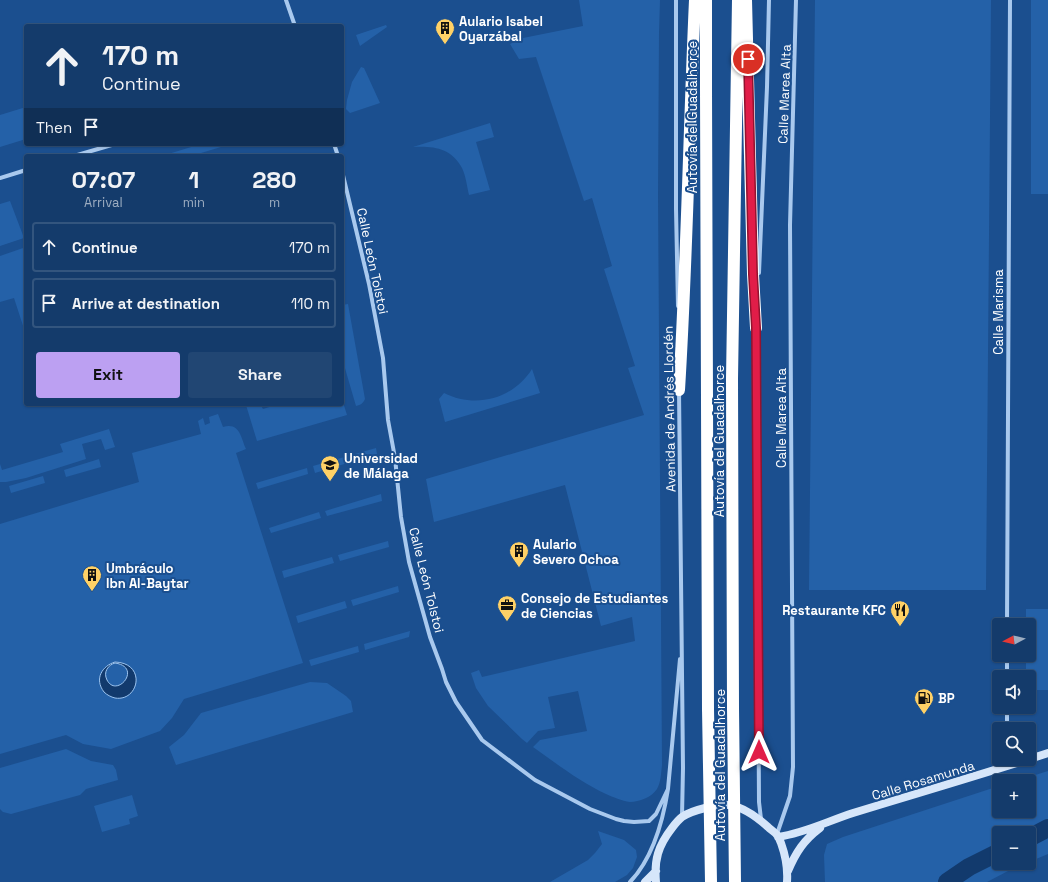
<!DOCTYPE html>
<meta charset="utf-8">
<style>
:root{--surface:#143b6b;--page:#214673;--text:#f1f3f6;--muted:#9dadc1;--line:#33557e;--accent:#bca0f2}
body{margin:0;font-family:"Space Grotesk",sans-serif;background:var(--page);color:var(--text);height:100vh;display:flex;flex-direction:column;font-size:15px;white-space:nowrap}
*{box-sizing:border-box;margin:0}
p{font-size:13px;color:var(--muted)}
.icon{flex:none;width:22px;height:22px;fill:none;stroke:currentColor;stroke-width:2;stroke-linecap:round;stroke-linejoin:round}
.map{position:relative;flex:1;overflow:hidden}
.details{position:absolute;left:24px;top:154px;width:320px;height:252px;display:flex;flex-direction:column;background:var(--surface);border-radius:4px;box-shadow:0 1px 3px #0004,0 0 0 1px var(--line)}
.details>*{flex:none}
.top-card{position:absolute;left:24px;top:24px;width:320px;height:122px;border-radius:4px;box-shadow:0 1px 3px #0004,0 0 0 1px var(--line);background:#143b6b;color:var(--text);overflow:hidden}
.needle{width:26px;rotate:263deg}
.controls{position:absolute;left:992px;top:618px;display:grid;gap:8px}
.controls a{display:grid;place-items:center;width:44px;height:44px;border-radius:4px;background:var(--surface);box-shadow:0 1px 3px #0004,0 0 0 1px var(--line);font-size:20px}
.pin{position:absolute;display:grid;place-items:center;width:34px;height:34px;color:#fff;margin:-17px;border:2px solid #fff;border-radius:50%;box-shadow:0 1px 4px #0007}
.me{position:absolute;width:44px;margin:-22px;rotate:0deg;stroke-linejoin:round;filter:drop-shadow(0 0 3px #0008)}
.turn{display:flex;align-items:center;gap:14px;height:84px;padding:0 12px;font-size:18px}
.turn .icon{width:52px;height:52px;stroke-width:2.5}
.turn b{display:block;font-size:28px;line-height:34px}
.then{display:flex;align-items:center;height:38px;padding:0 12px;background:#0003;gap:8px;font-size:15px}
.eta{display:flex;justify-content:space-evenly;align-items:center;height:68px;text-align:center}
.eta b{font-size:24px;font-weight:600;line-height:28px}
.cta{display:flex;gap:8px;margin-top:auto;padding:8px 12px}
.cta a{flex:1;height:46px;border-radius:4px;background:var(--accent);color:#111;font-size:16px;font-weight:600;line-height:46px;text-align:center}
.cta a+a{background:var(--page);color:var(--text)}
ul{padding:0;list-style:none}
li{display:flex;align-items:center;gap:12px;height:50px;margin:0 8px 6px;padding:0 4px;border:2px solid var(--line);border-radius:4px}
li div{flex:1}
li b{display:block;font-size:15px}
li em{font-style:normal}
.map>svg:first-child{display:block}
.green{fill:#2461a8}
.water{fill:#123a6d;stroke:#9cc4f0;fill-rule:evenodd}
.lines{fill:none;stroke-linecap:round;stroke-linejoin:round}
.canal{stroke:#123a6d;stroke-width:18}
.street{stroke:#a9c9ee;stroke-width:4}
.secondary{stroke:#d6e6fa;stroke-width:8}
.highway{stroke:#fff;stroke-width:12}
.highway-bridge{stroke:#fff;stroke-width:12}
.route-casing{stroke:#92132f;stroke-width:10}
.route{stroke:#e11d48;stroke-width:7}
.labels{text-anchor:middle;stroke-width:4;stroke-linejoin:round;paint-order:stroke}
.poi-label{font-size:13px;font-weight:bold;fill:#fff;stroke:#1b4f8f;text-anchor:start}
.street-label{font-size:13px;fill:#fff;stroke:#1b4f8f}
</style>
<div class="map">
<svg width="1048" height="882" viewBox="0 0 1048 882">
<rect width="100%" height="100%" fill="#1b4f8f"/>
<path class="green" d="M579 0H660L659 33 658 195 662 765C661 773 661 782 657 789 652 797 639 802 630 802 622 801 613 797 606 794 580 782 557 764 533 747L540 740 587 731 578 691 548 697 555 728 538 731 527 743 522 739 488 706 476 688 471 673 479 670 482 677 635 641 632 617 601 626 565 485 434 522 426 479 644 415 628 368 635 366 604 269 612 266 592 198 584 201 536 57 519 59 510 44 523 38 583 26Z
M815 0H991L986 590H809Z
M1031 0H1048V194H1031Z
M386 25 387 27 360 46 356 35Z
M361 67 364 68 380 103 350 113 346 109 347 100 352 82Z
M26 107V139L0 147V115Z
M490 123 494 137 476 142 490 190 469 195C467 187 466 176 462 168 451 148 434 146 413 147Z
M201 144H231L191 156H165V155Z
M10 201 24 238 0 246V204Z
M26 247V335L14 298 0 302V256Z
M348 304 365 399C363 403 361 405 356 406L342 358V305Z
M532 369 540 393 445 422 439 399 444 393C476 409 513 399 532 369Z
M342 399 347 415 257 441 246 405 251 404H260L263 409 279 404H342Z
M218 414 223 427C240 422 241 438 246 449L236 453 303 663 184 699 172 718 160 731 111 749 83 744 66 735 0 754V524L139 482 132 453 201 434 198 421 203 418 205 425 210 423 209 417Z
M109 429 115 447 105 450 101 439 82 444 86 459 26 478 6 482H0V464L2 470 63 452 60 444Z
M376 448 377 454 315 473 313 466Z
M99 459 101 467 66 477 64 470Z
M307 468 308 474 258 489 256 483Z
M43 476 45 483 11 493 9 486Z
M381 494 382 501 327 516 325 511Z
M319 512 321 518 271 533 269 528Z
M388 541 389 547 340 561 338 555Z
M332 557 334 563 284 578 282 571Z
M398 586 399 592 353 606 351 600Z
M345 601 347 608 298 623 296 616Z
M1026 609H1048V690H1029V677H1026V655H1029V625H1026Z
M410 631 409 637 365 650 364 644Z
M358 646 359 652 311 666 309 660Z
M310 682 327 683 346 696 351 701 353 712 176 765 169 747 184 735 201 713Z
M66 749 91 761 113 765 116 770 118 780 86 789 80 795 11 814 3 812 0 809V768Z
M1048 771V854L1029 862V833H999V863H1028L1008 871 987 882H825L824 855 827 844 843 837 999 786V811H1029V781H1016Z
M132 795 138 816 129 819 130 824 102 832 94 806Z
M598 831 624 840 636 850 637 857 633 868 627 875 615 882H550L588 860 595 853 602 844Z"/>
<path class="water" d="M115 662C147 663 139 702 115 698 111 697 107 695 104 692 94 679 102 666 115 662ZM115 663C143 667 117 699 107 680 103 672 108 665 115 663Z"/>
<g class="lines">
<path class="canal" d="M1029 838 1048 828
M947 882 969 867 999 852"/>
<path class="street" d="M286 0 295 26
M676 0V209L678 306
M334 144 338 156
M74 156 115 144
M342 171 369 284 383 358 388 420 395 458 401 517 409 562 430 637 442 669 446 682 456 702 482 740 535 780 590 809 616 819 624 821 634 822 649 821 656 814 668 789
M0 178 26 170
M759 273 767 87 769 0
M756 330 759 802 761 819
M679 390 683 768 682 816
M1007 625 1010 0
M1007 677V655
M1007 729V707
M777 834 790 796 793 767 790 225 796 0
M630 882C653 858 663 821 668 789L680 659"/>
<path class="secondary" d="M778 837C805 833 828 821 853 813 918 793 984 774 1048 753
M788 871C796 852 804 840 820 828
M645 882 656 871
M656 882C654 860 658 846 672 828 675 824 678 820 682 817 689 812 697 810 705 808 712 806 721 804 729 805 744 807 757 817 768 827 771 830 775 832 777 835 779 837 780 841 781 843 786 857 788 868 787 882"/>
<path class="highway" d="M706 0V89L708 709
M746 0 753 274 756 328
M679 390C687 260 689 130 695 0
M733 708 732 379 738 0"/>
<path class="highway-bridge" d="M733 708 735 882
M708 709 711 882"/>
</g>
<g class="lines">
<defs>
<path id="route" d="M748 59 753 274 756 328 759 752"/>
</defs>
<use href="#route" class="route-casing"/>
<use href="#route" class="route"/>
</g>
<defs>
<symbol id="building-pin" viewBox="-11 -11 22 30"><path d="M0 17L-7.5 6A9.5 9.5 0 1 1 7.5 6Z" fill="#ffd166" stroke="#1b4f8f"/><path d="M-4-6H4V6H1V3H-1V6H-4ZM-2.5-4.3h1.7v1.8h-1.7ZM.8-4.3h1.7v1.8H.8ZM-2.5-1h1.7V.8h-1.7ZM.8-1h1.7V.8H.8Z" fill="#111"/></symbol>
<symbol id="university-pin" viewBox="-11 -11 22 30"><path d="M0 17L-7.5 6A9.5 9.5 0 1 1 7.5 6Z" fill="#ffd166" stroke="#1b4f8f"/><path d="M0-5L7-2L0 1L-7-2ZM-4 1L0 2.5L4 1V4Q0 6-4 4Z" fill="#111"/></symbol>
<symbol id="office-pin" viewBox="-11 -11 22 30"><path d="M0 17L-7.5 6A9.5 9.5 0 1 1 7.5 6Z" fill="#ffd166" stroke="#1b4f8f"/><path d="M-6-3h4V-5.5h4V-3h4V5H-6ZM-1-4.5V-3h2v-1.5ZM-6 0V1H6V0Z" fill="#111"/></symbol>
<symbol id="restaurant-pin" viewBox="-11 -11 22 30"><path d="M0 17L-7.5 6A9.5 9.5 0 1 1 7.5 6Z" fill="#ffd166" stroke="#1b4f8f"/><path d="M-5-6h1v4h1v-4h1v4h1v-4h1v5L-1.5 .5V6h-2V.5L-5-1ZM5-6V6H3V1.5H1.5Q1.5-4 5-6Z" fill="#111"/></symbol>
<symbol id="fuel-pin" viewBox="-11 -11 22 30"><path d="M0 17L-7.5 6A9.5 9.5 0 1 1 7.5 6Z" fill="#ffd166" stroke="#1b4f8f"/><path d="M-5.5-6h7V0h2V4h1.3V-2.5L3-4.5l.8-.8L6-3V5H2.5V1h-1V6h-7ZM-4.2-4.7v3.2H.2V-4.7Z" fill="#111"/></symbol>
</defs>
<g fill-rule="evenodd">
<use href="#building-pin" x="434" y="17" width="22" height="30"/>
<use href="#university-pin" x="319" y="454" width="22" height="30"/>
<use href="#building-pin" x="508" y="540" width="22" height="30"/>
<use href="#building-pin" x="81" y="564" width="22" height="30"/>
<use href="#office-pin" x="496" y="594" width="22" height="30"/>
<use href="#restaurant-pin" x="889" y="599" width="22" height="30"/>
<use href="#fuel-pin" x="913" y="687" width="22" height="30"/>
</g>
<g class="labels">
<g class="poi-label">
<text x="459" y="26">Aulario Isabel<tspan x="459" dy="15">Oyarzábal</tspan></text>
<text x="344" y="463">Universidad<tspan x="344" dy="15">de Málaga</tspan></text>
<text x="533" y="549">Aulario<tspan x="533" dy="15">Severo Ochoa</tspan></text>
<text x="106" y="573">Umbráculo<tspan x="106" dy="15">Ibn Al-Baytar</tspan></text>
<text x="521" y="603">Consejo de Estudiantes<tspan x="521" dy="15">de Ciencias</tspan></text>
<text x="886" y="615" text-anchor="end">Restaurante KFC</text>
<text x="938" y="703">BP</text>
</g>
<g class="street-label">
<text transform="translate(784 94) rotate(-88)" y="5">Calle Marea Alta</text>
<text transform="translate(692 117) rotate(-90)" y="5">Autovía del Guadalhorce</text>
<text transform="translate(373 261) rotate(78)" y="5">Calle León Tolstoi</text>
<text transform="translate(998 312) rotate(-90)" y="5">Calle Marisma</text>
<text transform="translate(669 409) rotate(-91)" y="5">Avenida de Andrés Llordén</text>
<text transform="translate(781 418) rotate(-90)" y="5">Calle Marea Alta</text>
<text transform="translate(719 441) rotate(-90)" y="5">Autovía del Guadalhorce</text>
<text transform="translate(427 580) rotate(76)" y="5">Calle León Tolstoi</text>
<text transform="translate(720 765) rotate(-90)" y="5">Autovía del Guadalhorce</text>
<text transform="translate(923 780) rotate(-17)" y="5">Calle Rosamunda</text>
</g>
</g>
</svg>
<div class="controls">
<a><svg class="needle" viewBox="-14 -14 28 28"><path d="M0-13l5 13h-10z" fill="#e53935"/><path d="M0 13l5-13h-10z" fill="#9dadc1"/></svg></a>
<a><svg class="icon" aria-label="sound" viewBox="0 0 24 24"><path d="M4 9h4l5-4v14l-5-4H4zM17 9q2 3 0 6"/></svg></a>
<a><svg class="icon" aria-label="search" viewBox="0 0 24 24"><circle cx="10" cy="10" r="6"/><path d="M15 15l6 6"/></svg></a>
<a>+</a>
<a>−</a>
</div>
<div class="pin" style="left:748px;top:59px;background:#d93025"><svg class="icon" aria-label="arrive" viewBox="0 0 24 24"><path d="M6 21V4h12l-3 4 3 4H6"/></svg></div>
<svg class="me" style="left:759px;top:752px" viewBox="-20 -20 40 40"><path d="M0-17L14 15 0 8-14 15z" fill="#e11d48" stroke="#fff" stroke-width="4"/></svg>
<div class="top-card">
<div class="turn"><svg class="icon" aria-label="ahead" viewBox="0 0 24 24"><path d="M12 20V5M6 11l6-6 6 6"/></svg><div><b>170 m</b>Continue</div></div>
<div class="then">Then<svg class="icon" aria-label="arrive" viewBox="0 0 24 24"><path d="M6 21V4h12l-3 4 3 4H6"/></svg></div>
</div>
<section class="details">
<div class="eta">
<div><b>07:07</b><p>Arrival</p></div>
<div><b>1</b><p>min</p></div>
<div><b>280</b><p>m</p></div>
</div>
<ul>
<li><svg class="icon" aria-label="ahead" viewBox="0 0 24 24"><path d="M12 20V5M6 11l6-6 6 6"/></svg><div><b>Continue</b></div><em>170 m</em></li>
<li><svg class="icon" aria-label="arrive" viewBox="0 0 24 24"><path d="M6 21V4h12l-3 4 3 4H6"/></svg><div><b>Arrive at destination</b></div><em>110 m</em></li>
</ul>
<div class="cta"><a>Exit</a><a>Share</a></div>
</section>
</div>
